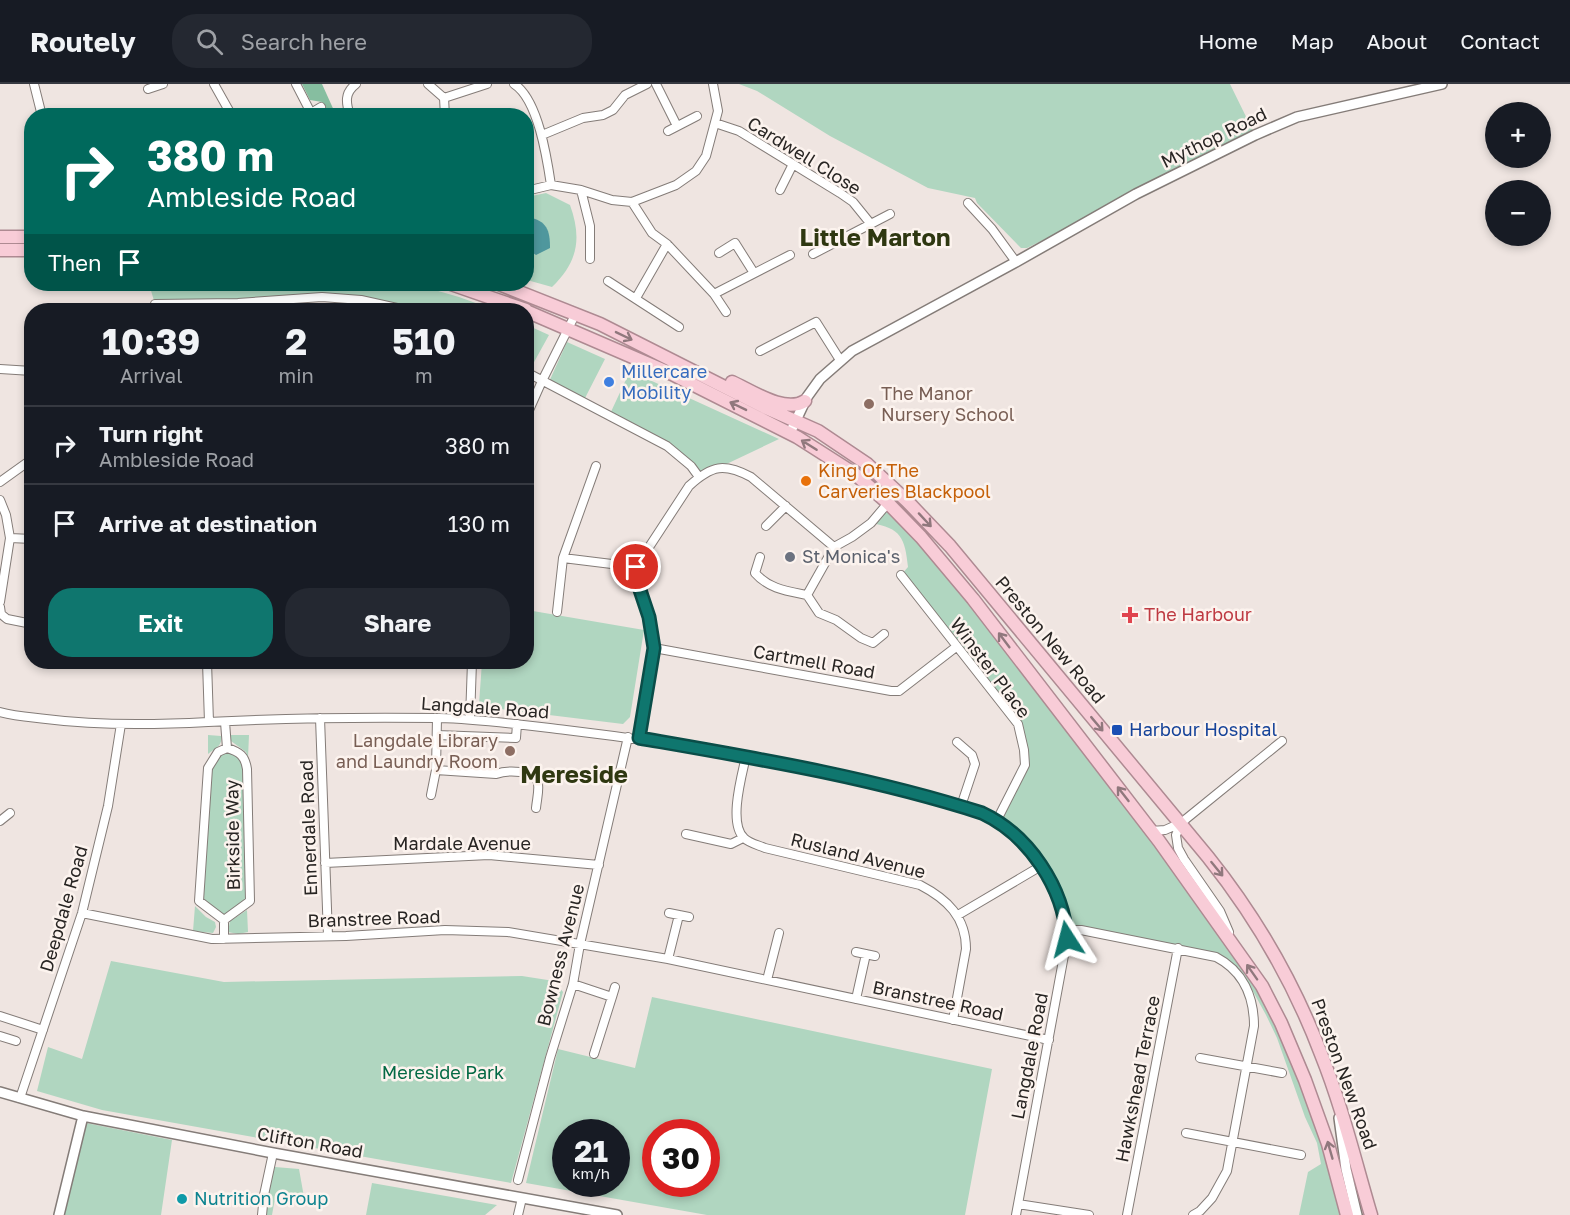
<!DOCTYPE html>
<meta charset="utf-8">
<style>
:root{--surface:#171b24;--page:#242831;--text:#f1f3f6;--muted:#9ea1a6;--line:#363941;--accent:#0f766e}
body{margin:0;font-family:"Golos Text",sans-serif;background:var(--page);color:var(--text);height:100vh;display:flex;flex-direction:column;font-size:22px;white-space:nowrap}
*{box-sizing:border-box;margin:0}
p{font-size:20px;color:var(--muted)}
.icon{flex:none;width:33px;height:33px;fill:none;stroke:currentColor;stroke-width:2;stroke-linecap:round;stroke-linejoin:round}
.map{position:relative;flex:1;overflow:hidden}
.side{position:absolute;left:24px;top:219px;width:510px;height:366px;display:flex;flex-direction:column;background:var(--surface);border-radius:24px;box-shadow:0 3px 9px #0003}
.side>*{flex:none}
.banner{position:absolute;left:24px;top:24px;width:510px;height:183px;border-radius:24px;box-shadow:0 3px 9px #0003;background:#00695c;color:#fff;overflow:hidden}
.controls{position:absolute;left:1485px;top:18px;display:grid;gap:12px}
.controls a{display:grid;place-items:center;width:66px;height:66px;border-radius:50%;background:var(--surface);box-shadow:0 3px 9px #0003;font-size:30px}
.speed{position:absolute;left:552px;top:1035px;display:flex;gap:12px;font-size:30px;font-weight:700;text-align:center}
.speed>*{display:grid;place-content:center;width:78px;height:78px;border-radius:50%;background:var(--surface);box-shadow:0 3px 9px #0003;line-height:1}
.speed small{font-size:15px;font-weight:400}
.speed .limit{border:9px solid #d22;background:#fff;color:#111}
.pin{position:absolute;display:grid;place-items:center;width:51px;height:51px;color:#fff;margin:-26px;border:3px solid #fff;border-radius:50%;box-shadow:0 2px 6px #0007}
.me{position:absolute;width:66px;margin:-33px;rotate:351deg;stroke-linejoin:round;filter:drop-shadow(0 0 4px #0008)}
.turn{display:flex;align-items:center;gap:21px;height:126px;padding:0 24px;font-size:27px}
.turn .icon{width:78px;height:78px;stroke-width:2.5}
.turn b{display:block;font-size:42px;line-height:51px}
.then{display:flex;align-items:center;height:57px;padding:0 24px;background:#0003;gap:12px;font-size:22px}
.eta{display:flex;justify-content:space-evenly;align-items:center;height:102px;text-align:center}
.eta b{font-size:36px;font-weight:700;line-height:42px}
.button{display:flex;gap:12px;margin-top:auto;padding:12px 24px}
.button a{flex:1;height:69px;border-radius:24px;background:var(--accent);color:#fff;font-size:24px;font-weight:700;line-height:69px;text-align:center}
.button a+a{background:var(--page);color:var(--text)}
ul{padding:0;list-style:none}
li{display:flex;align-items:center;gap:18px;height:78px;padding:0 24px;border-top:2px solid var(--line)}
li div{flex:1}
li b{display:block;font-size:22px}
li em{font-style:normal}
header{display:flex;align-items:center;gap:36px;box-sizing:border-box;height:84px;padding:0 30px;background:var(--surface);border-bottom:2px solid var(--line)}
header strong{font-size:28px}
nav{display:flex;gap:33px;margin-inline-start:auto;font-size:21px}
.search{width:420px;height:54px;background:var(--page);display:flex;align-items:center;gap:15px;box-sizing:border-box;padding:0 21px;border-radius:24px;color:var(--muted);font-size:22px}
.map>svg:first-child{display:block}
.green{fill:#b0d6c0;fill-rule:evenodd}
.forest{fill:#86bea0}
.water{fill:#4f979d}
.lines{fill:none;stroke-linecap:round;stroke-linejoin:round}
.minor-casing{stroke:#847c78;stroke-width:10}
.tertiary-casing{stroke:#847c78;stroke-width:12}
.trunk-casing{stroke:#ae8a92;stroke-width:15}
.minor{stroke:#fff;stroke-width:8}
.tertiary{stroke:#fff;stroke-width:9}
.trunk{stroke:#f8ccd7;stroke-width:12}
.oneway{stroke:#90787d}
.route-casing{stroke:#0a4d48;stroke-width:15}
.route{stroke:#0f766e;stroke-width:10}
.shop-dot{fill:#3f7fe0;stroke:#fcf3ee;stroke-width:2}
.education-dot{fill:#8d6e63;stroke:#fcf3ee;stroke-width:2}
.food-dot{fill:#e8710a;stroke:#fcf3ee;stroke-width:2}
.worship-dot{fill:#6b7280;stroke:#fcf3ee;stroke-width:2}
.health-dot{fill:#e0444e;stroke:#fcf3ee;stroke-width:2}
.transit-dot{fill:#1a4fb4;stroke:#fcf3ee;stroke-width:2}
.culture-dot{fill:#0f9aa8;stroke:#fcf3ee;stroke-width:2}
.labels{text-anchor:middle;stroke-width:5;stroke-linejoin:round;paint-order:stroke}
.street-label{font-size:18px;fill:#282523;stroke:#fcf3ee}
.shop-label{font-size:18px;fill:#366cbe;stroke:#fcf3ee;text-anchor:start}
.education-label{font-size:18px;fill:#785e54;stroke:#fcf3ee;text-anchor:start}
.food-label{font-size:18px;fill:#c56008;stroke:#fcf3ee;text-anchor:start}
.worship-label{font-size:18px;fill:#5b616d;stroke:#fcf3ee;text-anchor:start}
.health-label{font-size:18px;fill:#be3a42;stroke:#fcf3ee;text-anchor:start}
.transit-label{font-size:18px;fill:#164399;stroke:#fcf3ee;text-anchor:start}
.park-label{font-size:18px;fill:#036944;stroke:#fcf3ee}
.culture-label{font-size:18px;fill:#0d838f;stroke:#fcf3ee;text-anchor:start}
.district-label{font-size:24px;font-weight:bold;fill:#2f3811;stroke:#fcf3ee}
</style>
<header>
<strong>Routely</strong>
<div class="search"><svg class="icon" aria-label="search" viewBox="0 0 24 24"><circle cx="10" cy="10" r="6"/><path d="M15 15l6 6"/></svg>Search here</div>
<nav><a>Home</a><a>Map</a><a>About</a><a>Contact</a></nav>
</header>
<div class="map">
<svg width="1570" height="1131" viewBox="0 0 1570 1131">
<rect width="100%" height="100%" fill="#efe5e1"/>
<path class="green" d="M739 0H1230L1255 51 1027 164H1021L977 119 975 114 928 104 830 52 757 7Z
M546 109 570 121C582 154 578 178 552 203L527 196V113Z
M149 200H414L459 213 495 226H406L335 213 155 220Z
M527 241 549 251 528 289 527 288Z
M567 258 605 275 583 318 548 300Z
M630 287 779 355 699 393 667 362 609 332Z
M888 419 921 453 1262 902 1305 996 1343 1131H1299L1308 1088 1321 1080 1317 1059 1305 1033 1277 954 1266 931 1244 891 1238 883 1225 878 1067 846 1057 811 1024 759 997 736 1025 682 1018 640 901 491 908 483C905 454 901 444 871 439Z
M527 526 644 546 630 633 623 640 484 623 479 620 482 578H526Z
M208 651 221 652C223 662 215 664 208 670Z
M231 651H249L248 674 246 668 231 657Z
M227 664 245 675 250 817 224 836 199 817 208 684Z
M195 822 206 833 215 838 216 843 213 849 193 847Z
M247 826 248 848 238 850 228 848 230 837Z
M111 877 224 898 522 892 554 897 563 908 511 1099 102 1026 37 1007 48 963 82 975Z
M652 913 992 985 965 1131H707L526 1099 558 965 635 984ZM566 1048H616V1100H566ZM656 1048H706V1100H656Z
M81 1038 172 1056 161 1131H59Z
M275 1083 299 1085 304 1113 290 1114 276 1109 272 1131H265L270 1096Z
M372 1099 497 1121 485 1131H366Z"/>
<path class="forest" d="M302 0H322L336 31H321L326 26 322 18 310 16Z"/>
<path class="water" d="M528 133C547 137 550 146 550 164L536 171 527 165Z"/>
<g class="lines">
<defs>
<path id="minor" d="M34 0 42 32
M214 0 232 32
M296 0 311 29 321 23
M428 0 444 14 487 0
M514 0C538 15 547 74 551 101
M656 0 677 42
M148 5 163 0
M444 14 445 32
M350 32C346 19 344 9 356 0
M715 39 739 47 840 109 853 118 870 139
M668 47 697 32
M542 51 583 34 603 31 613 26 625 11 647 0
M581 106 590 142V175
M780 106 793 80
M526 107 551 101 581 106 612 116 632 118 676 101 696 87 706 72 718 27 713 0
M632 118 652 149 667 160 714 210 726 228
M968 119 992 145 1016 178
M719 169 735 159 754 189
M813 170 890 130
M608 197 679 243
M714 210 790 171
M636 214 667 160
M155 220 238 219 322 213 361 216 406 226
M760 267 816 238 840 276
M0 285 32 287
M526 288 667 362 691 382 699 393
M526 333 542 297 576 229
M0 398 32 375
M0 416 6 431 10 454 0 518
M766 442 786 422
M10 454 32 455
M760 473 755 489C769 505 787 507 807 511
M563 474 636 483
M901 491 1018 640 1024 666 1025 681 997 736
M0 523 1 530 7 535 32 540
M557 528 563 474 596 382
M884 550 873 559 861 554 836 536 819 529 807 511 834 463 852 453 871 439 888 419
M654 564 891 607H899L956 563
M207 578 209 638
M0 628C15 632 30 633 46 635 100 642 153 641 208 638 285 634 362 633 439 634 482 635 524 641 566 646 677 659 787 678 896 705 930 714 971 719 1001 738 1036 761 1065 814 1067 855L1016 1131
M320 634 328 852
M470 635 472 578
M437 651 516 654 517 640
M639 654 654 564 649 533 636 494V483L689 402C712 381 724 379 751 393L834 463
M957 658 972 671 975 680 961 722
M746 672C742 691 728 739 744 754 749 759 758 761 765 764L920 801C947 815 966 833 966 865L953 936
M436 686 496 690C504 687 511 687 520 688 545 690 538 705 536 724
M537 695H549
M431 711 436 686 437 634
M0 737 10 729
M1181 739 1176 751 1178 764 1184 775 1220 827 1229 848
M1151 747 1165 746 1181 739 1282 657
M686 750 731 760 743 754
M325 779 489 771 599 781
M82 829 212 855 346 852 445 846 508 848 668 875 1049 956
M669 829 689 833
M958 831 1041 782
M224 836 199 817 208 684 218 668 227 664
M1067 846H1081L1216 873C1243 887 1254 913 1254 942L1227 1087 1212 1114 1200 1127 1193 1131
M224 855V836L250 817 247 685C245 672 240 668 227 664L225 638
M856 868 875 872
M668 875 679 831
M767 896 779 849
M573 900 612 913 594 970
M612 913 615 903
M856 915 866 870
M0 932 43 946
M0 952 16 957
M1200 974 1282 989
M20 1014 82 829 108 722 121 640
M1186 1049 1301 1071
M518 1096 550 974 573 900 580 860 628 653
M1018 1120 1089 1131
M262 1131 264 1111 273 1069
M518 1131 522 1114
M1127 1131 1178 864"/>
<path id="tertiary" d="M790 349 807 313 820 295 852 267 1016 178 1136 110 1255 51 1297 33 1442 0
M0 1008 83 1032 273 1069 617 1131
M1339 1034 1346 1085 1357 1131
M59 1131 83 1032"/>
<path id="trunk" d="M0 153H32
M0 166H32
M451 200 526 226
M499 200 600 240 764 323 818 347 867 380 907 417 950 462 1208 773C1256 833 1294 899 1321 970 1342 1022 1355 1077 1371 1131
M526 227 672 290 797 353 855 390 888 419 921 453 973 515 1159 757 1262 902 1281 939 1305 996 1328 1060 1347 1131
M732 298C752 307 785 330 805 317"/>
</defs>
<use href="#minor" class="minor-casing"/>
<use href="#tertiary" class="tertiary-casing"/>
<use href="#trunk" class="trunk-casing"/>
<use href="#minor" class="minor"/>
<use href="#tertiary" class="tertiary"/>
<use href="#trunk" class="trunk"/>
</g>
<defs><path id="oneway-shaft" d="M-6 0H5M1.5-3L5.5 0L1.5 3" fill="none" stroke-width="1.6" stroke-linecap="round" stroke-linejoin="round" transform="scale(1.5)"/></defs>
<g class="oneway">
<use href="#oneway-shaft" transform="translate(624 252) rotate(26)"/>
<use href="#oneway-shaft" transform="translate(738 322) rotate(-154)"/>
<use href="#oneway-shaft" transform="translate(809 361) rotate(-148)"/>
<use href="#oneway-shaft" transform="translate(925 436) rotate(47)"/>
<use href="#oneway-shaft" transform="translate(1004 556) rotate(-127)"/>
<use href="#oneway-shaft" transform="translate(1097 640) rotate(50)"/>
<use href="#oneway-shaft" transform="translate(1123 710) rotate(-128)"/>
<use href="#oneway-shaft" transform="translate(1217 785) rotate(51)"/>
<use href="#oneway-shaft" transform="translate(1252 888) rotate(-125)"/>
<use href="#oneway-shaft" transform="translate(1330 1066) rotate(-106)"/>
</g>
<g class="lines">
<defs>
<path id="route" d="M636 483V494L649 533 654 564 639 654C754 674 870 693 982 729 1029 751 1064 804 1067 855"/>
</defs>
<use href="#route" class="route-casing"/>
<use href="#route" class="route"/>
</g>
<circle class="shop-dot" cx="609" cy="298" r="6"/>
<g class="education-dot">
<circle cx="869" cy="320" r="6"/>
<circle cx="510" cy="667" r="6"/>
</g>
<circle class="food-dot" cx="806" cy="397" r="6"/>
<circle class="worship-dot" cx="790" cy="473" r="6"/>
<path class="health-dot" d="M1127 522h6v6h6v6h-6v6h-6v-6h-6v-6h6z"/>
<rect class="transit-dot" x="1111" y="640" width="12" height="12" rx="3"/>
<circle class="culture-dot" cx="182" cy="1115" r="6"/>
<g class="labels">
<g class="street-label">
<text transform="translate(1214 54) rotate(-26)" y="6">Mythop Road</text>
<text transform="translate(804 72) rotate(32)" y="6">Cardwell Close</text>
<text transform="translate(1050 556) rotate(50)" y="6">Preston New Road</text>
<text transform="translate(814 578) rotate(10)" y="6">Cartmell Road</text>
<text transform="translate(990 584) rotate(53)" y="6">Winster Place</text>
<text transform="translate(485 624) rotate(4)" y="6">Langdale Road</text>
<text transform="translate(309 744) rotate(-92)" y="6">Ennerdale Road</text>
<text transform="translate(233 751) rotate(-91)" y="6">Birkside Way</text>
<text x="462" y="766">Mardale Avenue</text>
<text transform="translate(858 772) rotate(14)" y="6">Rusland Avenue</text>
<text transform="translate(64 825) rotate(-74)" y="6">Deepdale Road</text>
<text transform="translate(374 835) rotate(-2)" y="6">Branstree Road</text>
<text transform="translate(561 871) rotate(-76)" y="6">Bowness Avenue</text>
<text transform="translate(938 917) rotate(12)" y="6">Branstree Road</text>
<text transform="translate(1030 972) rotate(-79)" y="6">Langdale Road</text>
<text transform="translate(1344 990) rotate(70)" y="6">Preston New Road</text>
<text transform="translate(1138 995) rotate(-79)" y="6">Hawkshead Terrace</text>
<text transform="translate(310 1059) rotate(10)" y="6">Clifton Road</text>
</g>
<g class="shop-label">
<text x="621" y="294">Millercare<tspan x="621" dy="21">Mobility</tspan></text>
</g>
<g class="education-label">
<text x="881" y="316">The Manor<tspan x="881" dy="21">Nursery School</tspan></text>
<text x="498" y="663" text-anchor="end">Langdale Library<tspan x="498" dy="21">and Laundry Room</tspan></text>
</g>
<g class="food-label">
<text x="818" y="393">King Of The<tspan x="818" dy="21">Carveries Blackpool</tspan></text>
</g>
<g class="worship-label">
<text x="802" y="479">St Monica's</text>
</g>
<g class="health-label">
<text x="1144" y="537">The Harbour</text>
</g>
<g class="transit-label">
<text x="1129" y="652">Harbour Hospital</text>
</g>
<g class="park-label">
<text x="443" y="995">Mereside Park</text>
</g>
<g class="culture-label">
<text x="194" y="1121">Nutrition Group</text>
</g>
<g class="district-label">
<text x="875" y="162">Little Marton</text>
<text x="574" y="699">Mereside</text>
</g>
</g>
</svg>
<div class="controls">
<a>+</a>
<a>−</a>
</div>
<div class="speed"><div>21<small>km/h</small></div><div class="limit">30</div></div>
<div class="pin" style="left:636px;top:483px;background:#d93025"><svg class="icon" aria-label="arrive" viewBox="0 0 24 24"><path d="M6 21V4h12l-3 4 3 4H6"/></svg></div>
<svg class="me" style="left:1067px;top:855px" viewBox="-20 -20 40 40"><path d="M0-17L14 15 0 8-14 15z" fill="#0f766e" stroke="#fff" stroke-width="4"/></svg>
<div class="banner">
<div class="turn"><svg class="icon" aria-label="right" viewBox="0 0 24 24"><path d="M7 20v-9h11M14 6l5 5-5 5"/></svg><div><b>380 m</b>Ambleside Road</div></div>
<div class="then">Then<svg class="icon" aria-label="arrive" viewBox="0 0 24 24"><path d="M6 21V4h12l-3 4 3 4H6"/></svg></div>
</div>
<section class="side">
<div class="eta">
<div><b>10:39</b><p>Arrival</p></div>
<div><b>2</b><p>min</p></div>
<div><b>510</b><p>m</p></div>
</div>
<ul>
<li><svg class="icon" aria-label="right" viewBox="0 0 24 24"><path d="M7 20v-9h11M14 6l5 5-5 5"/></svg><div><b>Turn right</b><p>Ambleside Road</p></div><em>380 m</em></li>
<li><svg class="icon" aria-label="arrive" viewBox="0 0 24 24"><path d="M6 21V4h12l-3 4 3 4H6"/></svg><div><b>Arrive at destination</b></div><em>130 m</em></li>
</ul>
<div class="button"><a>Exit</a><a>Share</a></div>
</section>
</div>
